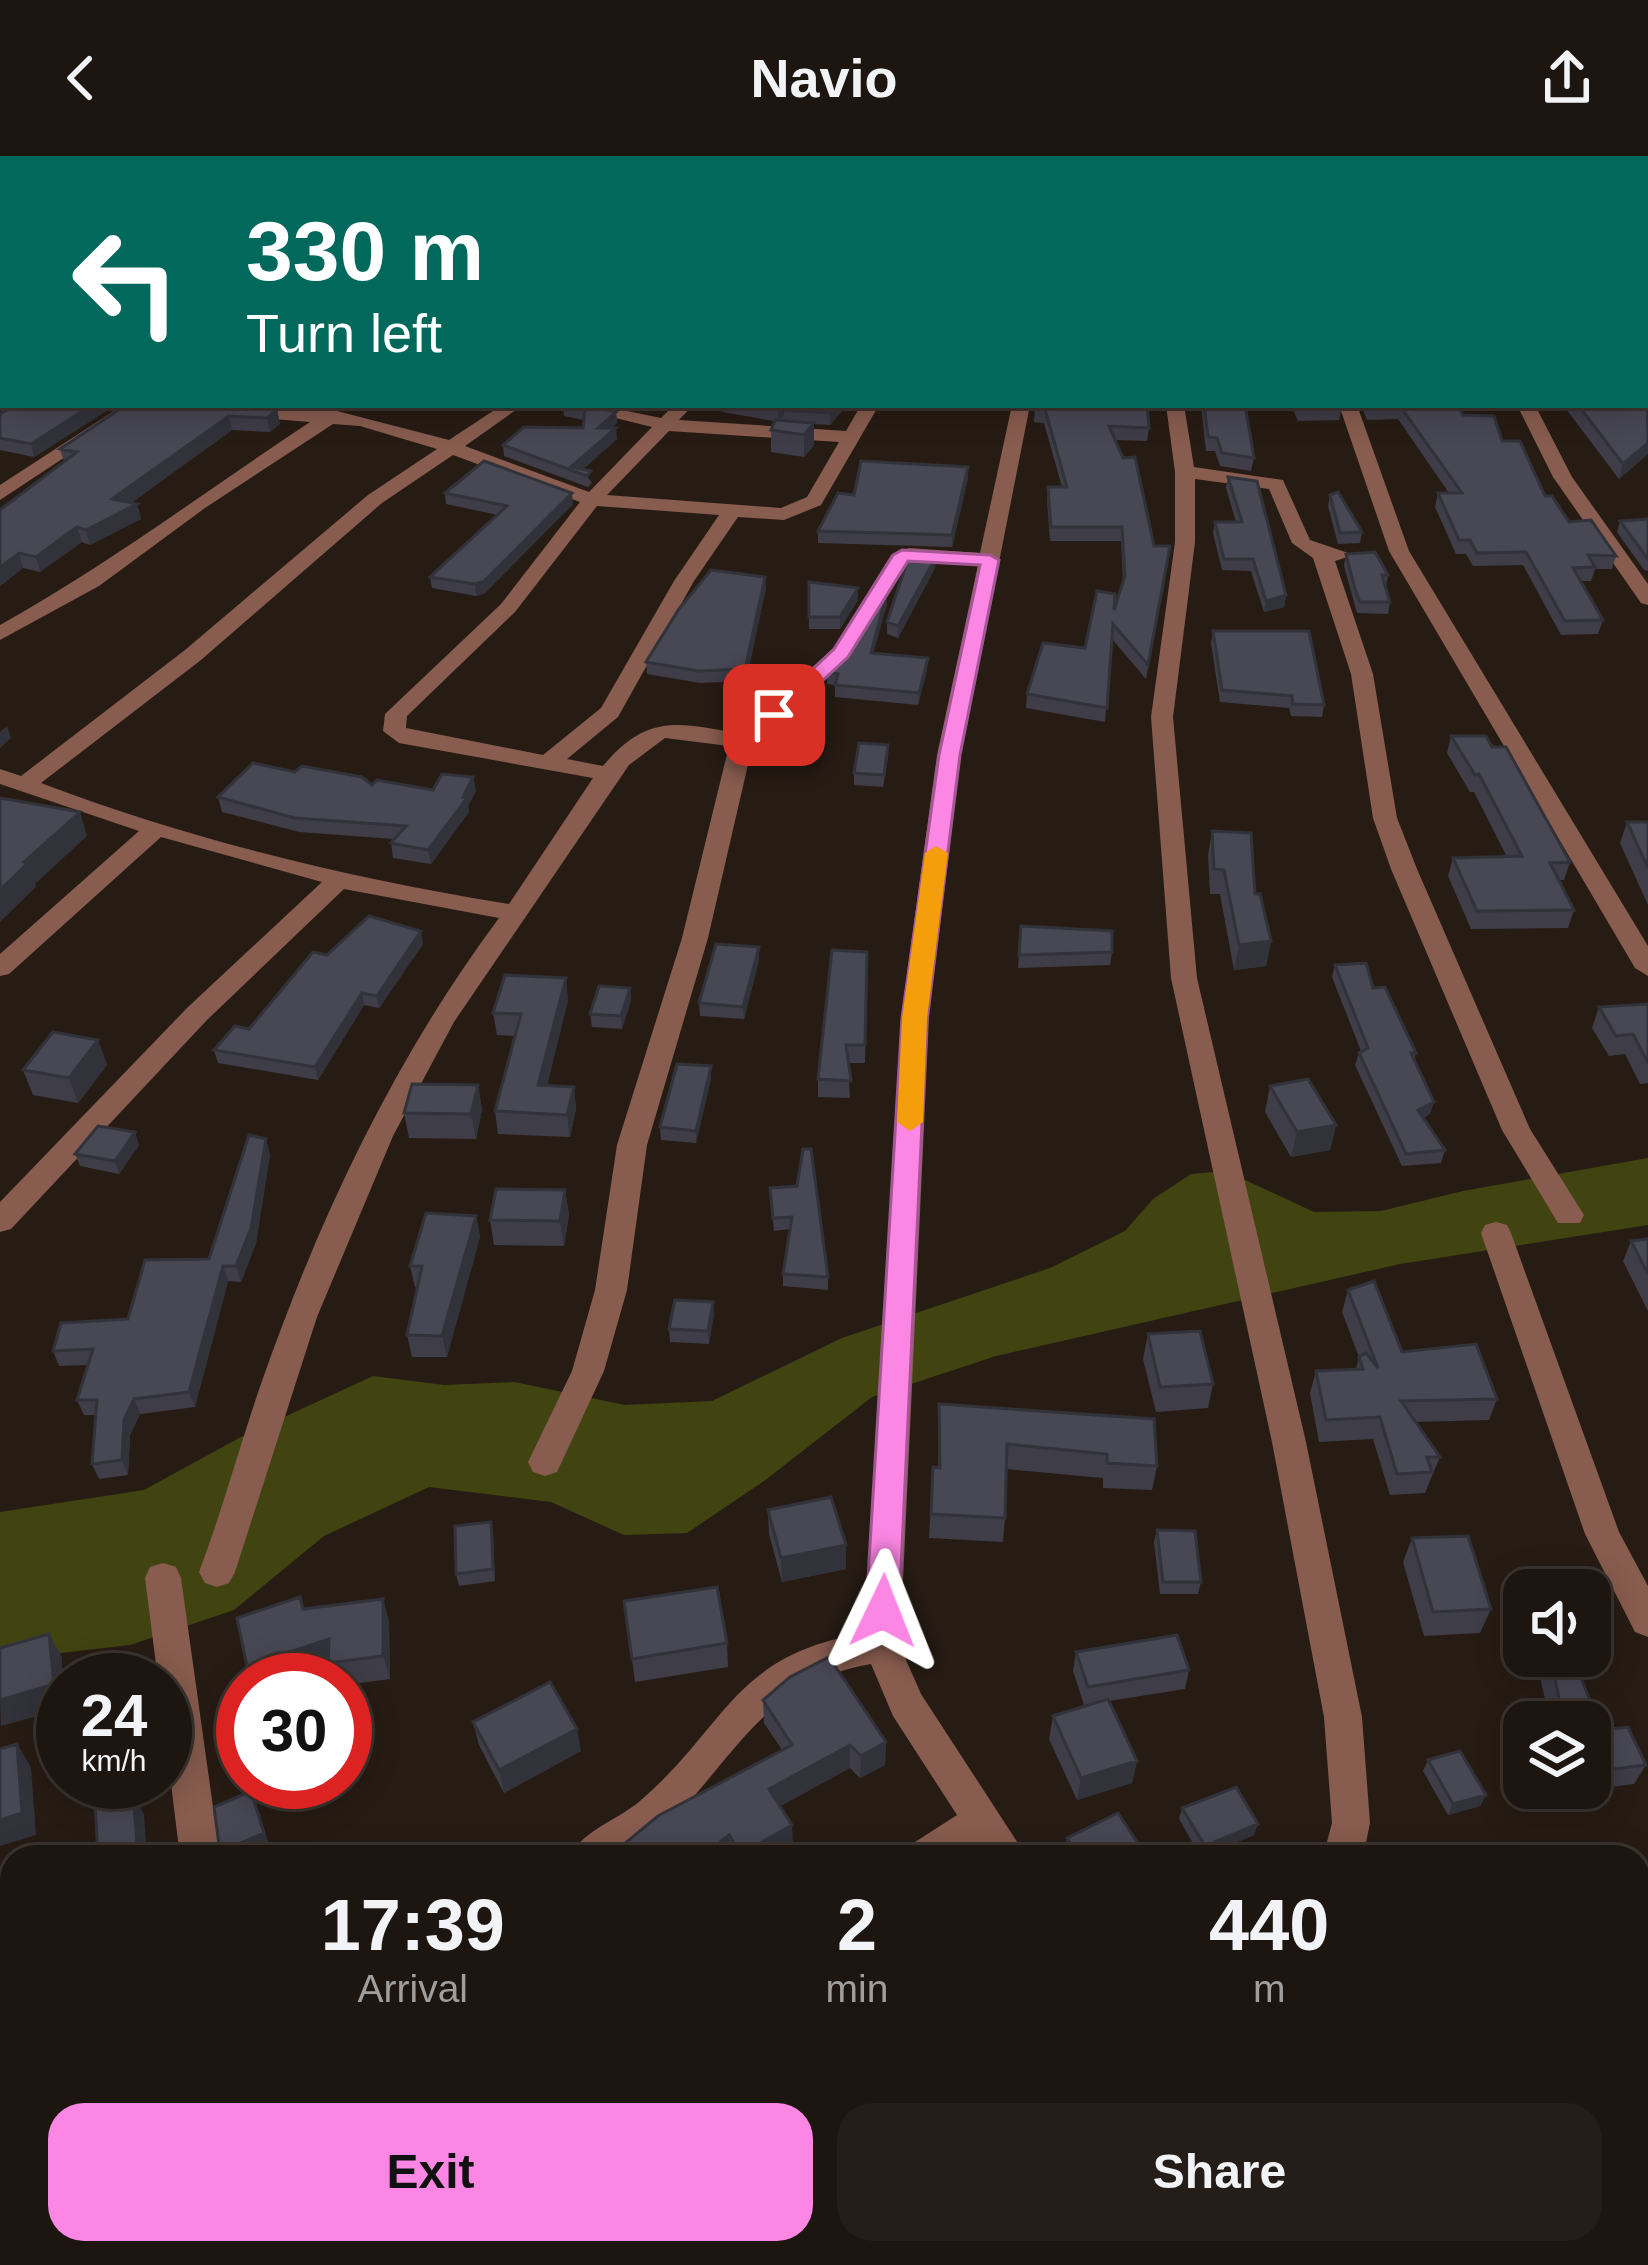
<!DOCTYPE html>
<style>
:root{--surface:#1d150f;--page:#251e18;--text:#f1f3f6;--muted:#a09f9e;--line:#3b342f;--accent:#fc86e3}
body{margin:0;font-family:Arial,sans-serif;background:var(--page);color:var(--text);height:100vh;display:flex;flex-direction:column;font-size:45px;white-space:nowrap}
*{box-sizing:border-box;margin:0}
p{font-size:39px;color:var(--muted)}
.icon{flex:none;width:66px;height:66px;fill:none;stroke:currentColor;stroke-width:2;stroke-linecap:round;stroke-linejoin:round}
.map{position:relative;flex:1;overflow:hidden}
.sheet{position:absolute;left:0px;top:1689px;width:1650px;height:420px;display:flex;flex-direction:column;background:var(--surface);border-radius:36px 36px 0 0;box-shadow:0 6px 30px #0003,0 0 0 3px var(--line)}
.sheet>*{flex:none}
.top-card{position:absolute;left:0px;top:0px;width:1650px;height:252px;box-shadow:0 6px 30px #0003,0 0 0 3px var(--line);background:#00695c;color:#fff;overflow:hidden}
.controls{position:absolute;left:1503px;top:1413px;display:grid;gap:24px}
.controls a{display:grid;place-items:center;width:108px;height:108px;border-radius:24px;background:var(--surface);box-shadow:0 6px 30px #0003,0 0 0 3px var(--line);font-size:60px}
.speed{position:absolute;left:36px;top:1497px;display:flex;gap:24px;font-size:60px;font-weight:700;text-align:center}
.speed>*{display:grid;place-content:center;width:156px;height:156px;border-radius:50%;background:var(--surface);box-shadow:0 6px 30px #0003,0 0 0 3px var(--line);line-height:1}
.speed small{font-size:30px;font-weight:400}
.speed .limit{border:18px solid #d22;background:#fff;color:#111}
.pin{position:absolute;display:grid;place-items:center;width:102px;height:102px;color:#fff;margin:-51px;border-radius:24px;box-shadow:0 6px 18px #0006}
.me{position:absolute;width:132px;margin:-66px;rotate:2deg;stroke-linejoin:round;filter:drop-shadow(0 0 9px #0008)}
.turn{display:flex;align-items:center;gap:42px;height:252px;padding:0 48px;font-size:54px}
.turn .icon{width:156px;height:156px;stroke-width:2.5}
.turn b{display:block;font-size:84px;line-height:102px}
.eta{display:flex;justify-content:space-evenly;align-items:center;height:204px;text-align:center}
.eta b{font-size:72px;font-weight:700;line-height:84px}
.cta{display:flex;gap:24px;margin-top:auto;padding:24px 48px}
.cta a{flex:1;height:138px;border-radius:36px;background:var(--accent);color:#111;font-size:48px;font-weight:700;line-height:138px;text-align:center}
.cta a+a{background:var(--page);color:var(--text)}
header{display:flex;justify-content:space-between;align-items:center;height:156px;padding:0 48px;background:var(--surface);font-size:54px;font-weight:700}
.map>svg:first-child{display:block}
.green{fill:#414411}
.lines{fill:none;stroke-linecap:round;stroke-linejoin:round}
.street{fill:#885c4f;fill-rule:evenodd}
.wall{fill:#3e3d48}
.shaded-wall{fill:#32323b}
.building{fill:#484754;stroke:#32323b;stroke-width:3}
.route{fill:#fc86e3;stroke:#a45794;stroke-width:3}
.slow{fill:#f59e0b}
</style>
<header><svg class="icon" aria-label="back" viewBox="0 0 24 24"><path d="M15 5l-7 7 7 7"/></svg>Navio<svg class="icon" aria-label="share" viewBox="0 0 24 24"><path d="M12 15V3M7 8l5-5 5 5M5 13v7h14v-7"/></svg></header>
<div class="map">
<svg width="1648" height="2109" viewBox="0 0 1648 2109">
<rect width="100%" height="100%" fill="#271c14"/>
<path class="green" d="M1648 1002V1069L1400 1108 996 1200 872 1241 764 1325 687 1377 624 1379 551 1346 429 1331 324 1380 234 1454 130 1489 0 1504V1356L144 1334 241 1281 373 1220 444 1229 514 1226 625 1249 712 1245 842 1182 1050 1112 1125 1075 1153 1043 1191 1018 1226 1015 1314 1056 1381 1055 1463 1035Z"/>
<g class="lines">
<path class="street" d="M389 0H412L414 3H387Z
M1060 0H1079L1081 3H1062Z
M1614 0H1628L1630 3H1616Z
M1647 40 1648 41V51L1647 50Z
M1647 157H1648V168H1647Z
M0 203H3L0 215Z
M123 249H144L0 344V329Z
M151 249 333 254 449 284 502 249H523L465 290 589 336 652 271 563 249H598L661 262 674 249H693L679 264 846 275 861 249H879L821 349 784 364 738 361 694 425 618 561 567 603 603 610C646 558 677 566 737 577L833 493 891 399 909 392 980 397 1012 249H1030L961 599 929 862 900 1490 921 1538 1027 1701H984L977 1689 960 1701H906L912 1688 957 1659 893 1560 871 1508C778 1524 748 1578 690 1645 673 1665 651 1688 626 1699 612 1705 586 1701 570 1701 583 1673 619 1664 641 1644 728 1569 732 1499 865 1477L901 862 937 599 978 409 906 407 849 502 753 587 708 782 647 989 627 1134 604 1215 557 1316 545 1320 533 1316 528 1306 572 1215 595 1134 617 989 682 782 729 590 665 582 629 609 454 866 393 980 317 1161 235 1416 229 1427 217 1431 205 1427 199 1416C223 1353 240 1288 262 1225 320 1060 394 903 499 762L344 733 207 864 11 1073 0 1076V1046L187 852 322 726 161 681 9 818 0 820V798L139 675 0 628V613L21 620 185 494 368 339 437 293 360 270 333 268 205 352 99 430 0 484V469C108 409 207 334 310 266L160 254ZM669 275 839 286 807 341 781 352 607 339ZM453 299 580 346 501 448 385 558 383 575 399 587 593 622 509 748C351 723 191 684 41 627L201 504 382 347ZM597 350 719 359 674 425 601 552 543 599 406 572 407 560 515 456Z
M1166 249H1184L1194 311 1283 324 1310 384 1354 399 1335 405 1373 518 1397 662 1417 713 1530 973 1584 1059 1580 1067H1558L1502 974 1391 713 1373 662 1351 518 1313 402 1292 387 1269 333 1195 323V386L1173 561 1197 822 1306 1286 1362 1561 1370 1667 1363 1701H1323L1332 1667 1324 1561 1272 1286 1171 822 1151 561 1175 386V316Z
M1339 249H1357L1409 395 1648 790V820L1635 812 1389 395Z
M1517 249H1535L1572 321 1648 428V449L1641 447 1553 321Z
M1496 1066 1507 1069 1511 1077 1619 1376 1648 1430V1481L1635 1476 1585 1378 1481 1077 1485 1069Z
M163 1407 176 1411 181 1422 220 1701H180L165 1579V1524H158L145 1422 150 1411Z
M12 1997V2042L0 2047V2002Z
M297 2097H355L350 2109H292Z
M364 2097H410L415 2109H369Z
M856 2097H910L905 2109H851Z
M1258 2097H1311L1316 2109H1263Z"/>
</g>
<path class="wall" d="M599 0H719L715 3H612Z
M721 0H942L940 3H734Z
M1648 218V298L1619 323 1563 249H1647Z
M15 249H116L34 301 0 294V258Z
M126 249 277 254 280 268 270 276 232 274 131 347 137 348 141 363 90 389 82 386 40 416 23 412 0 430V354L64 306 60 293Z
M563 249 616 256 617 267 611 272 617 283 582 314 592 327 588 331 504 300 503 289 583 272 584 264 564 260Z
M723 249H847L830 269 814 268V289L804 301 771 296V274L774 265 723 256Z
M1035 249 1149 272 1147 285 1115 284 1154 390 1168 404 1146 523 1112 483 1105 566 1026 552 1027 538 1085 492 1114 454 1123 427 1121 385H1050L1047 344 1048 331H1062L1044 267 1034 266Z
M1201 249H1245L1254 302 1251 315 1220 310 1215 295H1206Z
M1291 249H1341L1342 251 1339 264 1298 265Z
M1361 249H1458L1463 259 1502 285 1545 340 1569 366 1616 400 1612 413H1595L1591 425H1580L1603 464 1598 478 1561 479 1523 409 1473 410 1466 398H1456L1435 351 1438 337H1449L1398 263 1367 264Z
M1228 321 1286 439 1284 451 1264 456 1251 415 1222 414 1213 377 1215 366H1236L1226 332Z
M968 322 952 391 818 387V375L854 339Z
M445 337 573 348 485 437 476 440 432 432 430 421 498 359 446 348Z
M1330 339 1362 376 1360 387 1338 388 1328 350Z
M1648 363V415L1644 414 1617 376 1620 365Z
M1346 398 1388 419 1386 431 1390 446 1388 458 1357 457 1344 410Z
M935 412 898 482 887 478V466Z
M809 426 858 432V444L840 473H809Z
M766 432 746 525 700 527 647 518 646 506Z
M887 436V448L873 497 927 514 918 549 835 541V529L827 528V516L853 492Z
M1213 475 1324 549 1322 561 1291 560 1289 552 1220 546 1211 487Z
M1451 580 1492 591 1570 706 1564 724H1559L1574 754 1568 772 1471 773 1448 720 1453 702 1507 701 1474 636H1470L1447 597Z
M888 601 883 631 854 629V617Z
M295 616 372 629 433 634 473 621 476 635 468 650 469 656 431 708 393 702 391 687 394 683 299 676 222 656 218 641Z
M1627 666H1648V749L1620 687Z
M1212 675 1271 785 1266 810 1234 814 1220 738H1210L1208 699Z
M1021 770 1112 796 1110 809 1018 812Z
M423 788 379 852 364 849 318 924 218 907 214 894 249 873 327 799Z
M867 796 865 907H848L850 942 818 941V923Z
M759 804 744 863 700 860 699 847Z
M1335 809 1373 832 1416 897 1414 904 1430 958 1423 962 1445 994 1441 1007 1402 1010 1355 909 1359 897 1361 895 1332 821Z
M630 832 631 845 622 873 592 871 590 858Z
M568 844 547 930 574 931 576 953 570 981 498 978 495 955 515 880 497 879 493 857Z
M1648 848V927L1640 928 1625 898 1609 900 1592 872 1599 851Z
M98 884 107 909 78 947 33 939 23 914Z
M711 923 696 987 661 984 660 971Z
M478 929 482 954 476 983 409 982 404 957Z
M1270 930 1336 969 1330 994 1291 1001 1265 956Z
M139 989 119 1018 80 1010 75 998Z
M270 998 256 1087 241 1126 228 1125 195 1251 140 1258 130 1279 128 1319 99 1323 92 1308 96 1259H84L77 1244 88 1209 59 1210 53 1195 128 1163 209 1103Z
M797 1030 828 1121V1134L783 1130V1118L790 1073 774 1075 770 1032Z
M565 1034 569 1059 564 1090 494 1089 490 1064Z
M476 1060 480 1081 447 1201H412L407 1179 417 1132 415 1131 410 1110Z
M1648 1083V1155L1623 1105 1631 1085Z
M1348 1134 1402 1196 1497 1243 1489 1264 1415 1266 1440 1301 1425 1337 1390 1339 1373 1283 1319 1286 1310 1237 1316 1215 1356 1213 1359 1201 1342 1156Z
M714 1158 709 1188 670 1186 669 1173Z
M1148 1178 1213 1228 1208 1252 1156 1256 1143 1203Z
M939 1248 1157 1310 1152 1334 1103 1332V1322L1006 1313 1005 1362 1003 1386 929 1382 933 1311 938 1312Z
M768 1354 846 1413 782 1426 769 1378Z
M491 1366 493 1378 495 1425 459 1430 456 1418Z
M1157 1374 1201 1426 1198 1438H1160L1154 1386Z
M1412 1382 1491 1453 1480 1477 1424 1480 1403 1406Z
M383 1443 389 1466 390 1523 345 1529V1524H334L304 1453Z
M624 1445 727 1487 728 1511 635 1526Z
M1076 1496 1189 1514 1185 1533 1109 1545 1137 1605 1132 1627 1077 1644 1049 1583 1053 1560 1084 1549 1073 1515Z
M1535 1500H1572L1602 1574 1646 1609 1634 1628 1556 1638 1553 1632H1590V1566L1550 1565Z
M763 1544 886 1586 885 1609 860 1622 850 1612 780 1650 793 1691 776 1701H612V1698L782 1594 764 1567Z
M473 1566 581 1595 504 1637 479 1589Z
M1428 1604 1486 1639 1480 1650 1448 1659 1423 1615Z
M1182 1652 1254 1679 1201 1701 1179 1663Z
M1067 1682 1147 1701H1064Z
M1648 1708V1756L1638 1741V1712Z
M1146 2097H1228L1216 2109H1157Z"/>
<path class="shaded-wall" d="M702 0H719L715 3H698Z
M92 249H116L34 301 31 288Z
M782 249H791L784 254V259L778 266V254Z
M837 249H847L830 269V257Z
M277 254 280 268 270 276 267 262Z
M616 256 617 267 598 283V272Z
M229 260 232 274 116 358 112 343Z
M814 267V289L804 301V279Z
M616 272 617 283 579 317 571 311Z
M1648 287V298L1619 323 1623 308Z
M968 311V322L952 391V379Z
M572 337 573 348 485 437 476 440 475 428Z
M137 348 141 363 90 389 86 374Z
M77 371 82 386 40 416 36 401Z
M19 397 23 412 0 430V411Z
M936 401 935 412 898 482V470Z
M765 421 766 432 746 525 745 513Z
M858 432V444L840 473V461Z
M887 436V448L870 509 871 497Z
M1286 439 1284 451 1264 456 1266 445Z
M928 502 927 514 918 549 919 537Z
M7 570 11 582 0 592V576Z
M473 621 476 635 468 650 469 656 431 708 428 694 463 641Z
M80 656 87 680 35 728 36 731 0 766V734L24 706Z
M421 775 423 788 379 852 377 840Z
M1271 785 1266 810 1234 814 1239 789Z
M759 791V804L744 863 743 851Z
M566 822 568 844 541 952 538 929Z
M630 832 631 845 622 873 621 860Z
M362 837 364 849 318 924 315 911Z
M98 884 107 909 78 947 69 922Z
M711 910V923L696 987V975Z
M478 929 482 954 476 983 471 958Z
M574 931 576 953 570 981 567 959Z
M1434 946 1430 958 1414 966 1418 954Z
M1336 969 1330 994 1291 1001 1297 976Z
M135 976 139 989 119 1018 115 1005Z
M266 983 270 998 256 1087 241 1126 236 1110Z
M565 1034 569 1059 564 1090 560 1065Z
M476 1060 480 1081 447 1201 442 1180Z
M223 1110 228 1125 195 1251 189 1236Z
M713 1146 714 1158 709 1188 708 1175Z
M134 1243 140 1258 130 1279 128 1319 122 1304 124 1264Z
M491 1366 493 1378 495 1425 493 1413Z
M846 1389V1413L782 1426 781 1402Z
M383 1443 389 1466 390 1523 383 1500Z
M49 1478 62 1501 63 1553 1 1570 0 1544Z
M329 1483V1509L285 1524H253L247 1510Z
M577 1573 581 1595 504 1637 499 1614Z
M886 1586 885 1609 860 1622 861 1600Z
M17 1588 31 1611 36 1679 0 1690V1664Z
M850 1589V1612L770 1656 769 1633Z
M1137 1605 1132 1627 1077 1644 1081 1622Z
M251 1635 269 1688 240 1701H222L220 1696Z
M133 1637 144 1658 147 1701H138Z
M1486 1639 1480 1650 1448 1659 1453 1648Z
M1258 1668 1254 1679 1201 1701 1205 1690Z
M792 1669 793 1691 776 1701H741V1698Z
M729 1679 730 1701H702Z
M12 1775V1800L0 1804V1778Z
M1219 2097H1228L1216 2109H1208Z"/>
<path class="building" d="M0 0H390L383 3H3V103L0 102Z
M646 0H702L698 3H659Z
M765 0H936L934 3H778Z
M961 0H1005L1011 3H951Z
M1083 0H1275L1274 3H1083Z
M1351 0H1603L1604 3H1351Z
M1647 61 1648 64V110H1647Z
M0 116H3V148L0 147Z
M1647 216 1648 287 1623 308 1578 249H1647Z
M15 249H92L31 288 0 282V258Z
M126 249H217L277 254 267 262 229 260 112 343 137 348 86 374 77 371 36 401 19 397 0 411V354L77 296 60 293Z
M563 249H587L616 256 598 272H616L571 311 591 315 587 320 503 289 524 271 583 272 585 253Z
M752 249H782L778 254Z
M787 249H837L830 257 784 254Z
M1035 249H1147L1149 272 1109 270 1123 302 1135 301 1154 390H1170L1148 509 1113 468 1107 552 1027 538 1043 487 1085 492 1097 435 1115 438 1114 454 1125 420 1122 371H1051L1048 331H1067L1045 253H1035Z
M1204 249H1245L1254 302 1222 297 1217 282 1208 281Z
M1299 249H1341L1342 251 1300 252Z
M1369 249H1458L1463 259 1494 260 1502 285H1520L1545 340H1552L1569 366 1591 364 1616 400 1588 399 1595 411 1573 412 1603 464 1565 465 1526 396 1477 397 1470 384H1459L1438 337H1462L1400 250 1370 251Z
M775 264 814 267 804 279 771 274Z
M484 305 572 337 483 426 475 428 430 421 507 350 445 337Z
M861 305 968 311 952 379 818 375 838 337 854 339Z
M1228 321 1257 325 1286 439 1266 445 1253 403H1224L1215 366H1242Z
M1338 336 1362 376 1340 377 1330 339Z
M1648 363V403L1620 365Z
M1375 396 1388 419H1382L1390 446H1360L1355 433 1346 398Z
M909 400 936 401 898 470 887 466Z
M711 414 765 421 745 513 699 515 646 506 679 453Z
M809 426 858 432 840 461H809Z
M887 436 871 497 928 502 919 537 835 529 838 518 827 516 853 492Z
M1213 475H1309L1324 549 1293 548 1292 540 1222 534Z
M1451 580H1486L1492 591H1506L1570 706 1550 707 1574 754 1477 755 1453 702 1522 700 1479 618 1475 619Z
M859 587 888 589 884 619 854 617Z
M253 607 295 616 302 610 362 621 372 629 377 624 433 634 442 618 473 621 463 641 467 642 428 694 391 687 406 670 295 662 218 641Z
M0 642 80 656 24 706 28 707 0 734Z
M1627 666H1648V712Z
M1212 675 1251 677 1255 738H1260L1271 785 1239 789 1224 714 1214 713Z
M369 760 421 775 377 840 362 837 315 911 214 894 235 870 249 873 313 796 327 799Z
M1021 770 1112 775V796L1019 799Z
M716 788 759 791 743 851 699 847Z
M832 794 867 796 865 889H846L851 925 818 923Z
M1366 807 1373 832 1385 831 1416 897H1411L1434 946 1418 954 1445 994 1406 998 1359 897 1368 892 1335 809Z
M505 819 566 822 538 929 574 931 567 959 495 955 521 858 493 857Z
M599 830 630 832 621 860 590 858Z
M1648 848V907L1633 878 1616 880 1599 851Z
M53 876 98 884 69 922 23 914Z
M677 908 711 910 696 975 660 971Z
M1308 923 1336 969 1297 976 1270 930Z
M412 928 478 929 471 958 404 957Z
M98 970 135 976 115 1005 75 998Z
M249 979 266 983 251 1072 236 1110H223L189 1236 134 1243 124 1264 122 1304 92 1308 97 1244H77L93 1193 53 1195 61 1167 128 1163 145 1104 209 1103Z
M803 993H811L828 1121 783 1118 792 1061 773 1062 770 1032 797 1030Z
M496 1033 565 1034 560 1065 490 1064Z
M426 1057 476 1060 442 1180 407 1179 422 1110H410Z
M1648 1083V1118L1631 1085Z
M1374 1125 1402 1196 1476 1188 1497 1243 1401 1245 1440 1301H1427L1432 1316 1397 1318 1380 1261 1326 1264 1316 1215 1363 1213 1359 1201 1366 1197 1378 1212 1348 1134Z
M675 1144 713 1146 708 1175 669 1173Z
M1200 1175 1213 1228 1160 1231 1148 1178Z
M939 1248 1154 1263 1157 1310 1107 1307V1298L1007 1288 1005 1362 931 1358 933 1311 940 1312Z
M831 1341 846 1389 781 1402 768 1354Z
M491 1366 493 1413 456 1418 455 1370Z
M1157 1374 1195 1375 1201 1426H1163Z
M1468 1380 1491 1453 1433 1456 1412 1382Z
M717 1431 727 1487 632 1503 624 1445Z
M300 1441 303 1453 383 1443V1500L328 1507 329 1483 247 1510 237 1462Z
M49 1478 54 1528 0 1544V1492Z
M1177 1479 1189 1514 1088 1531 1076 1496Z
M1550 1500H1572L1602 1574 1628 1571 1646 1609 1590 1616V1566H1546L1563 1562Z
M829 1501 886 1586 861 1600 850 1589 769 1633 792 1669 741 1698 729 1679 702 1701H614L612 1698 658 1660 792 1589 763 1544 790 1521Z
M550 1526 577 1573 499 1614 473 1566Z
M1108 1543 1137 1605 1081 1622 1053 1560Z
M17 1588 22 1657 0 1664V1593Z
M1460 1595 1486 1639 1453 1648 1428 1604Z
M1236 1631 1258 1668 1205 1690 1182 1652Z
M251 1635 264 1677 220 1696 214 1651Z
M133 1637 138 1701H98L95 1648Z
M1118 1657 1147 1701H1079L1067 1682Z
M1648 1708V1735L1638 1720V1712Z
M12 1725V1775L0 1778V1729Z
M1638 2045 1645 2052 1638 2062Z
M453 2097H510V2100L515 2097H527L533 2109H458Z
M651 2097H672L680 2109H632Z
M1168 2097H1219L1208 2109H1179Z"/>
<path class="route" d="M902 394 990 399 999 404 960 599 927 862 899 1455 894 1465 883 1469 871 1465 866 1455 902 862 939 599 980 409 908 405 848 501 781 563 764 559 834 493 893 399Z"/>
<path class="slow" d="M936 690 948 697 927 862 923 966 910 975 897 966 902 862 925 697Z"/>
</svg>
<div class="controls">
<a><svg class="icon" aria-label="sound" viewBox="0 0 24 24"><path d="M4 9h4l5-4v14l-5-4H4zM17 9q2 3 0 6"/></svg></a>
<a><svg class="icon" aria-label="layers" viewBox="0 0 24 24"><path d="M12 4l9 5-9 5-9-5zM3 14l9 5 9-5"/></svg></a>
</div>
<div class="speed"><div>24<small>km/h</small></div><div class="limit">30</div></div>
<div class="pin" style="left:774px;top:559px;background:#d93025"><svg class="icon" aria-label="arrive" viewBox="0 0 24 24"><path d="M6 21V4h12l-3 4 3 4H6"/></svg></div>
<svg class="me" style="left:883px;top:1455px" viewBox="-20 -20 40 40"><path d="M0-17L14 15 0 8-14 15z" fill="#fc86e3" stroke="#fff" stroke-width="4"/></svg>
<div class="top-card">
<div class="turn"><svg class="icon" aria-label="left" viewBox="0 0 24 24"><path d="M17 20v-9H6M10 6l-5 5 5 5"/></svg><div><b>330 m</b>Turn left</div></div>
</div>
<section class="sheet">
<div class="eta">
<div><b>17:39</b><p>Arrival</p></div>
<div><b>2</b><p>min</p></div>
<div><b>440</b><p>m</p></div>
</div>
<div class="cta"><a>Exit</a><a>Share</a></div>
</section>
</div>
